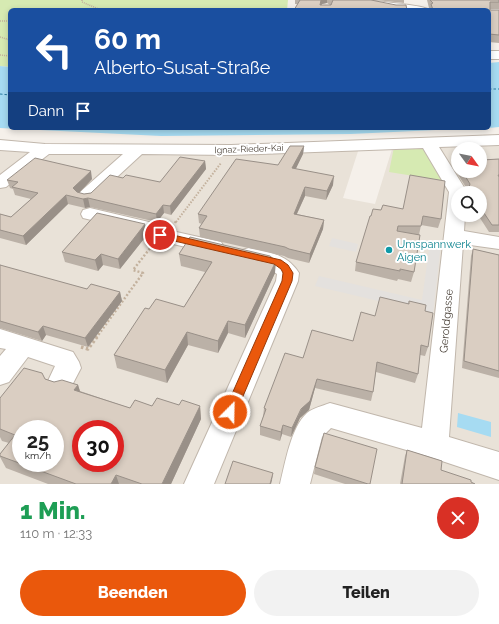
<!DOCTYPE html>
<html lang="de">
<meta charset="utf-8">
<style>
:root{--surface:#fff;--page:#f2f2f2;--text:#222;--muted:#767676;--accent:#ea580c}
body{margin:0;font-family:Raleway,sans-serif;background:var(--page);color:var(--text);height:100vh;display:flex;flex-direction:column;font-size:15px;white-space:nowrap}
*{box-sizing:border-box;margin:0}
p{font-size:13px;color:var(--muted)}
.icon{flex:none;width:22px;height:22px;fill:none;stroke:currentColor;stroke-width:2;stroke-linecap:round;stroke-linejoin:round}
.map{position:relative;height:484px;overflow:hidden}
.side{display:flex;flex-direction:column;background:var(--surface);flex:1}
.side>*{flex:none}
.hud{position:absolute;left:8px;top:8px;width:483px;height:122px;border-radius:6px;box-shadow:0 2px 6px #0003;background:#1a4fa0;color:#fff;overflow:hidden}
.needle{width:26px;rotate:123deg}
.tools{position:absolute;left:451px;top:142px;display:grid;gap:8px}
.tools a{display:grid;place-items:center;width:36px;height:36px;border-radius:50%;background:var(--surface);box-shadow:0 2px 6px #0003;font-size:20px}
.speed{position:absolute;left:12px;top:420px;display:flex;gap:8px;font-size:20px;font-weight:700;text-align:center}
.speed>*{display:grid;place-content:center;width:52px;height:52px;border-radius:50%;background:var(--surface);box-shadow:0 2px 6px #0003;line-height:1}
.speed small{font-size:10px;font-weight:400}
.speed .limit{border:6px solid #d22;background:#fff;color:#111}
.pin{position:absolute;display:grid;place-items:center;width:34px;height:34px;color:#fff;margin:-17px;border:2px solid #fff;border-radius:50%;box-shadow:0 1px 4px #0007}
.me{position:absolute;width:44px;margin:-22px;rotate:23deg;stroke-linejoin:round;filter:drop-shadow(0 0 3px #0008)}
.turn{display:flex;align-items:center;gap:14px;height:84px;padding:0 20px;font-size:18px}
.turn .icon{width:52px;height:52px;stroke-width:2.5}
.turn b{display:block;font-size:28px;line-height:34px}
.then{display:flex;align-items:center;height:38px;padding:0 20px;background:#0003;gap:8px;font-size:15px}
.round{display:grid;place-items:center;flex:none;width:42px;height:42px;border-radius:21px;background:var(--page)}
.overview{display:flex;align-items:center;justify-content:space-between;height:68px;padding:0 20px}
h1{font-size:24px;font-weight:800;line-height:30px;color:#1e9e55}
.cta{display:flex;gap:8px;margin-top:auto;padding:8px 20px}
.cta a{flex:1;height:46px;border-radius:24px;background:var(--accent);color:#fff;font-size:16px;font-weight:800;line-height:46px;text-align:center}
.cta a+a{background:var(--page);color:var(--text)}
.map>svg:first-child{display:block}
.residential{fill:#e9e2d8;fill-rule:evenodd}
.green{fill:#d6eab2}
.parking{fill:#e4e1de}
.water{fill:#a6dbf2}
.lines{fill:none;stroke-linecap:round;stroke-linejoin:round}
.ferry{stroke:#297a9f;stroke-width:1;stroke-dasharray:2.5 2;stroke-linecap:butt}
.minor-casing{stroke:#c1b7ac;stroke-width:2}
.path-far3{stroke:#c3b19d;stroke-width:1.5;stroke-dasharray:1 1;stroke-linecap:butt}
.path-far2{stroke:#c3b19d;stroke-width:2;stroke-dasharray:1.5 1.5;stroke-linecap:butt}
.path-far1{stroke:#c3b19d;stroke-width:2.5;stroke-dasharray:2 2;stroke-linecap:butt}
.path{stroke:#c3b19d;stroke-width:3.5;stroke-dasharray:2.5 2.5;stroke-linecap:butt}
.minor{fill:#fff;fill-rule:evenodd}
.wall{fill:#bbb1a7;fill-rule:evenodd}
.shaded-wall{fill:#999088}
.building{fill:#dacec2;stroke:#999088;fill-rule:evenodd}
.route{fill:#ea580c;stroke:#983908}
.culture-dot{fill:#0f9aa8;stroke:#fff;stroke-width:1.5}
.labels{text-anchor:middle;stroke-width:4;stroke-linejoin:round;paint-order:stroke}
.far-street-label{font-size:9px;fill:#494037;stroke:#fff}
.culture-label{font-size:11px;fill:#0d838f;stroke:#fff;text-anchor:start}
.street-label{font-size:11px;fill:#494037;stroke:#fff}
</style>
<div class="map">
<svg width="499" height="484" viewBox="0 0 499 484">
<rect width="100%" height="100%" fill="#f5f0ea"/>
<path class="residential" d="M0 142 171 148 361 142 343 198 375 204 393 146 499 142V484H0ZM458 149H480V171H458ZM458 193H480V215H458ZM21 429H55V463H21ZM81 429H115V463H81Z"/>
<path class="green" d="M0 0H288L287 10H10V67L0 66Z
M418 146 426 149 445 181 389 172 394 147Z"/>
<path class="parking" d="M332 238 358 244 356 252 329 246Z
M430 242 441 244 433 314 315 286 319 276 422 300Z"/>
<path class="water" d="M499 62V127L489 128V63Z
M0 66 10 67V128H478L351 134 161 136 0 128Z
M458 413 491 422V437L457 427Z"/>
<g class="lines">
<path class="ferry" d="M489 89H499
M0 94 10 95"/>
<defs>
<path id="minor" d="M356 0C367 0 425 5 430 10H395L358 2Z
M489 51H499V59H489Z
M499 135V145L439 147 467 192 458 193V215H465L464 231 499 237V249L463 244 449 437 499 452V480L427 456 331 428 322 437 310 484H280C285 464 291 427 307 413 313 408 322 406 330 403L422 428 449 192 423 148 231 155 142 154 92 200 86 201 80 200 77 196 80 192 123 154H49L6 187 0 188V175L30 152 0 150V140L45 144 231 145Z
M90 208 170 227 172 231 221 242 224 247 221 252 214 254 153 239 151 234 83 218 81 214 83 210Z
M249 248C269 252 287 254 299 273L298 281 214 484H184L276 281 277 274 264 265 242 260 239 255 242 250Z
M0 329 73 352 79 362 81 368 69 391 60 394 51 391 47 383 55 366 28 357 9 382 0 385V356L6 349 0 348Z"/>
</defs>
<use href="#minor" class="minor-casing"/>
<path class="path-far3" d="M82 0V2L101 10
M0 21H10
M0 37 10 40
M0 55 10 56"/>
<path class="path-far2" d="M176 222 221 163"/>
<path class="path-far1" d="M175 223 176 221
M96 338 143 273 133 270 151 247"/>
<path class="path" d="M81 347 88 349 97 337"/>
<use href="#minor" class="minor"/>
</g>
<path class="wall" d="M295 0H371L407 10 295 4ZM327 3 330 5H321L322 4Z
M376 0H404V3Z
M427 0H499V9H490V10H499V43L489 42V10H430V9L429 8Z
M304 146 303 154 295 169 333 185 326 200 305 196 297 214 324 220 323 229 309 263 288 258 284 256 200 237 199 228 202 224 199 223 198 214 278 165Z
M456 156H458V171H480L482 160 499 159V232H489L478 215H480V193H465L467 189 455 170 456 166 455 163Z
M205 161 206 169 171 215 164 213 157 222 90 207 85 208 68 204 26 245 0 238V214L11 217 31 199 15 195 13 189 10 188 7 180 92 179 79 193 84 194 91 193 123 178 160 182Z
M383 205 441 219 438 228 421 225 419 235H418L414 272 411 282 398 279 397 281 355 271 356 262 371 216 381 210Z
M145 224 147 235 120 269 103 265 98 271 65 262 62 252Z
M473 249 499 255V378L462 368 471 256Z
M179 254 275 273 245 338 228 333 218 353 188 345 167 383 117 368 114 355 149 309 184 307 205 272 181 266Z
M0 264 1 266 87 289 120 292 122 301 88 347 46 335 42 341 0 328Z
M409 301 425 311 428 347 425 356 420 355 418 374 415 383 376 372 373 392 371 401 315 388 309 410 300 418 291 437 282 434 280 441 260 435V426L263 417 264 408 303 358 353 341 375 316 408 304Z
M45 379 54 382 78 385 80 391 130 408 179 405 200 406 201 419 171 484H48L6 468 0 457V454L9 443 2 441 0 437V398Z
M407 450 441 470 475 484H400L405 456Z
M315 467 370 484H345L314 474Z"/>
<path class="shaded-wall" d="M321 0H327V3L322 4 319 10Z
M304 146 303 154 292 177V168Z
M205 161 206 169 171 215 170 206Z
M91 171 92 179 76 196 73 188Z
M334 176 333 185 326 200 327 191Z
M305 187V196L293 222 294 214Z
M66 195 68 204 26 245 23 236Z
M88 198 90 207 85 208 83 199Z
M163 205 164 213 157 222 156 214Z
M324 220 323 229 309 263 310 254Z
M145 224 147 235 120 269 118 259Z
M101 254 103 265 98 271 95 260Z
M276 261 275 273 245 338V325Z
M120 292 122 301 88 347 85 338Z
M228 321V333L218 353V341Z
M43 326 46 335 42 341 38 332Z
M187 332 188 345 167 383 165 370Z
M317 379 315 388 309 410 300 418 291 437 292 428Z
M78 385 82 398 74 390Z
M200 406 201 419 171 484H162Z
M283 425 282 434 280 441 281 432Z
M273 473 272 480 271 484H270Z
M116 475 119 484H111Z"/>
<path class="building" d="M300 0H321L320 5H331L333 0H371L396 5H406L407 10H294Z
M430 0H499V2H490V10H499V35L489 34V10H433L431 4 433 3Z
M290 146H304L292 168 334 176 327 191 305 187 294 214 324 220 310 254 289 249 285 247 199 228 207 216 198 214 236 159 278 165Z
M180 157 205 161 170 206 163 205 156 214 88 198 83 199 66 195 23 236 0 230V214L11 217 38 193 12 187 18 182 7 180 35 158 91 171 73 188 77 192 84 194 91 193 110 175 123 178 126 175 160 182Z
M480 157 482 160 499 159V175H498L499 177V225H492L480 207V193H471L467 187H469L470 184 462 171H480Z
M410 175 445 181 441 219 423 216 421 226H398L397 231 420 235 414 272 400 269V271L356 262 370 216H371L373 209 381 210 383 205 403 209Z
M97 213 145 224 118 259 101 254 95 260 62 252Z
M190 237 270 256 276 261 245 325 228 321 218 341 187 332 165 370 114 355 145 308 149 309 156 299 184 307 212 262 179 254Z
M473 249 499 255V371L464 361Z
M0 265 87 289 91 284 120 292 85 338 43 326 38 332 0 321Z
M380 297 409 304V301L426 305 425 311 433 313 428 347 421 345 418 374 377 362 373 392 317 379 310 401 301 409 292 428 283 425 281 432 260 426 266 409 264 408 285 353 303 358 312 330 353 341 361 312 375 316Z
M24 368 42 373 45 379 54 382 62 380 78 385 74 390 130 408 135 400 152 406 157 398 179 405 182 400 200 406 162 484H142L116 475 111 484H76L0 456V454L15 435 0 429V398ZM21 429H55V463H21ZM81 429H115V463H81Z
M324 433 377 449 370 484H368L315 467Z
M407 450 442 461 441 470 471 480V482L475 484H402Z
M233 461 273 473 270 484H225Z"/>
<path class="route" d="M160 232 281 260 288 265 293 273 292 281 235 415 230 417 226 415 224 412 282 281 283 273 281 269 274 264 157 237 156 235 157 233Z"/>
<circle class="culture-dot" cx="389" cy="250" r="4"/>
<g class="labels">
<g class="far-street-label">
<text transform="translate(249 149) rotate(-2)" y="3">Ignaz-Rieder-Kai</text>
</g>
<g class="culture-label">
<text x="397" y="248">Umspannwerk<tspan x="397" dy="13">Aigen</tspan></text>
</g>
<g class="street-label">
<text transform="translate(446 321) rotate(-85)" y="4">Geroldgasse</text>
</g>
</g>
</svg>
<div class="tools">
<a><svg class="needle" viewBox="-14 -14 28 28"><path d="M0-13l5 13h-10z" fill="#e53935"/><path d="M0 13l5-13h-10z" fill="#767676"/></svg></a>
<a><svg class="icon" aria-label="search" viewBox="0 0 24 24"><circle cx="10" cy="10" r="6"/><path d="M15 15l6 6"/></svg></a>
</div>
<div class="speed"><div>25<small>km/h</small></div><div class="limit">30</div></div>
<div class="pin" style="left:160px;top:235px;background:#d93025"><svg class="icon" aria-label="arrive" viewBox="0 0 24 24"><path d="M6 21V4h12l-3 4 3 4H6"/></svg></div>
<svg class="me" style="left:230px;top:412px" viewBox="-20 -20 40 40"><circle r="17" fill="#ea580c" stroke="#fff" stroke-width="3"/><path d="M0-11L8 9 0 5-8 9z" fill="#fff"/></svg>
<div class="hud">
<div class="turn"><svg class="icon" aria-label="left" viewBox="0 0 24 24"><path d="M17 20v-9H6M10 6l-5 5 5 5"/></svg><div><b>60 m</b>Alberto-Susat-Straße</div></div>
<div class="then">Dann<svg class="icon" aria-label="arrive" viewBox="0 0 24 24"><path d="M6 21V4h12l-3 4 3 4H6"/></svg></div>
</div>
</div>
<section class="side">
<div class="overview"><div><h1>1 Min.</h1><p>110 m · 12:33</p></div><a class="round" style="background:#d93025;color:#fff"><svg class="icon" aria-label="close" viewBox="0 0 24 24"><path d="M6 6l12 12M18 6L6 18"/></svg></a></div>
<div class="cta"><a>Beenden</a><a>Teilen</a></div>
</section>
